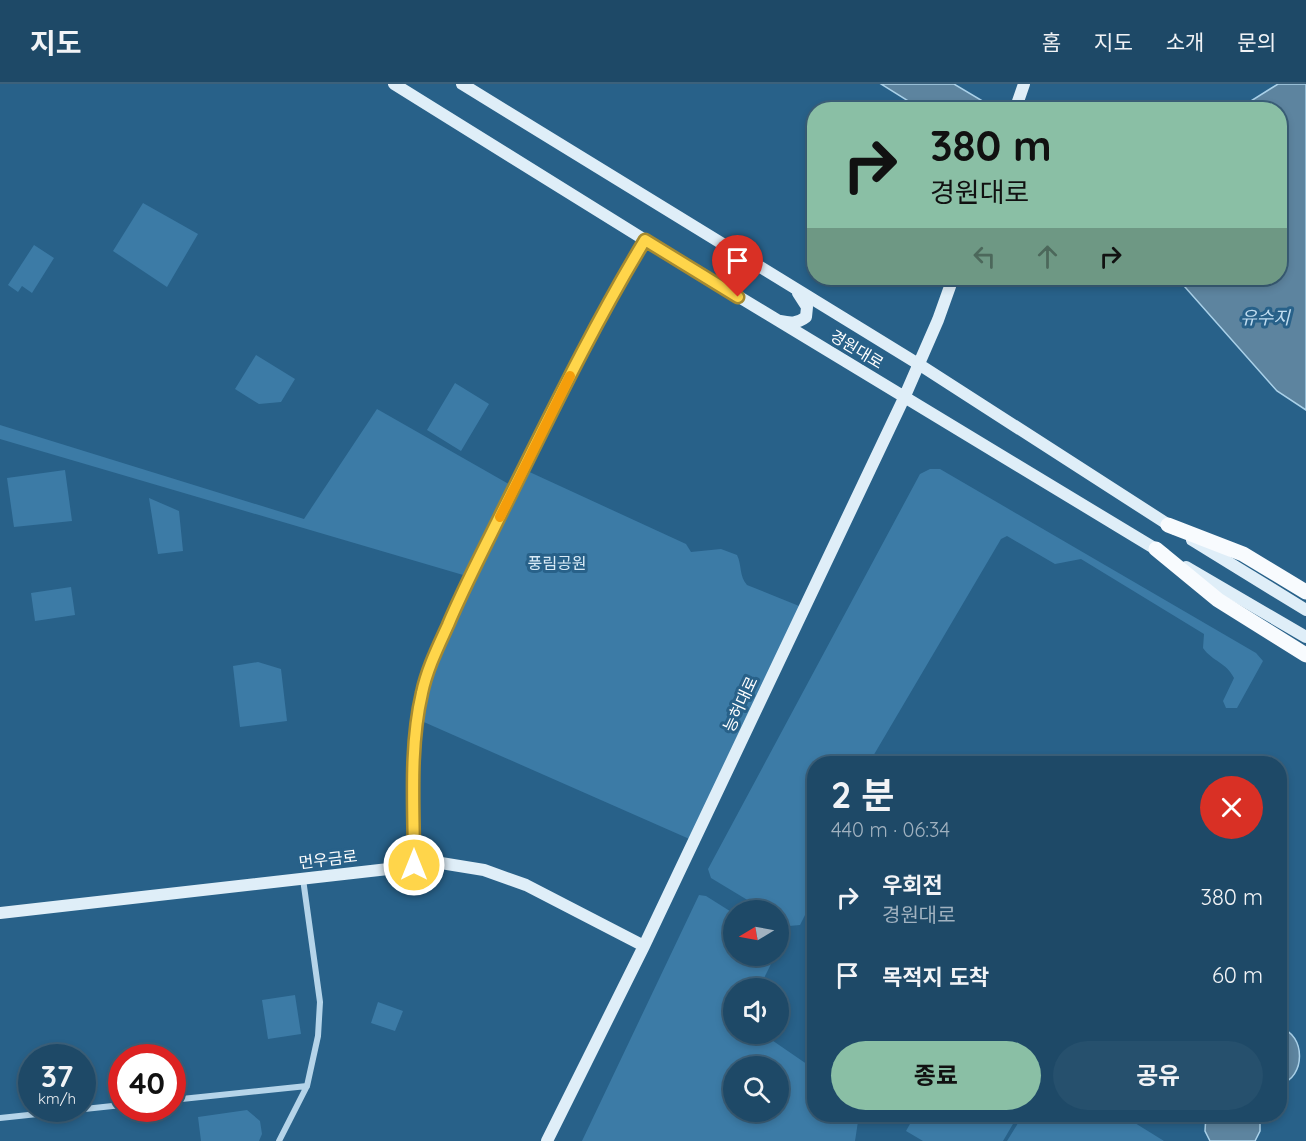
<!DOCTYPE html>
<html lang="ko">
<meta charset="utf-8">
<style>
:root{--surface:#1e4967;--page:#26506d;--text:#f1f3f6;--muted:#a1b2c0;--line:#3c617b;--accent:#8abfa5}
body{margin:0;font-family:Quicksand,"Noto Sans KR",sans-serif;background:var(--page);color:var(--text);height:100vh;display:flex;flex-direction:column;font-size:22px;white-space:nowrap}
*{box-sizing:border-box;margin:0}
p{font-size:20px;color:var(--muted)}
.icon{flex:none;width:33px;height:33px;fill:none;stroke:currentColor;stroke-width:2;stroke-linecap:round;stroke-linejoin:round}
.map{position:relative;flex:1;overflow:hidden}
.sheet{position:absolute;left:807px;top:672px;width:480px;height:366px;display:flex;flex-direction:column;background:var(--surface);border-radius:24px;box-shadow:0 3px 9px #0003,0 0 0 2px var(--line)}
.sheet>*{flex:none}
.guide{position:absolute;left:807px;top:18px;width:480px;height:183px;border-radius:24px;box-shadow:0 3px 9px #0003,0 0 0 2px var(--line);background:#8abfa5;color:#111;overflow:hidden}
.needle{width:39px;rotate:260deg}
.tools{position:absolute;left:723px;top:816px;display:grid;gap:12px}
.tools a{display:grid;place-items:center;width:66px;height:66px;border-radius:50%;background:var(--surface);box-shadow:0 3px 9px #0003,0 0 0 2px var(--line);font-size:30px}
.speed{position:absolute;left:18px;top:960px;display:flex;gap:12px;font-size:30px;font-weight:700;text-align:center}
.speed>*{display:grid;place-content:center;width:78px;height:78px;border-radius:50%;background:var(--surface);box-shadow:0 3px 9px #0003,0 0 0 2px var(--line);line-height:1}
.speed small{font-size:15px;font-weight:400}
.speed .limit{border:9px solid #d22;background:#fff;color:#111}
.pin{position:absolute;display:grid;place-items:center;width:51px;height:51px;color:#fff;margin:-62px -26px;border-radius:50% 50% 50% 0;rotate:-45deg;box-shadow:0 0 6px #0007}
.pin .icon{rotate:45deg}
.me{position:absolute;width:66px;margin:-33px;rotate:0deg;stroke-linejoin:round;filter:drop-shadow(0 0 4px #0008)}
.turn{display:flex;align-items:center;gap:21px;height:126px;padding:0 24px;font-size:27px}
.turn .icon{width:78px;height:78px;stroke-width:2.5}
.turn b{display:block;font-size:42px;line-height:51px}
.lanes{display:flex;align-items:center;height:57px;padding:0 24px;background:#0003;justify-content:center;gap:30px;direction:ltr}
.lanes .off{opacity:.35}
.round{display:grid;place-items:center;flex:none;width:63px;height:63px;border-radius:32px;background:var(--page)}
.headline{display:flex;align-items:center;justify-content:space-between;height:102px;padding:0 24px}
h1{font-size:36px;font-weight:700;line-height:45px}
.primary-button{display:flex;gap:12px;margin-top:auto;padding:12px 24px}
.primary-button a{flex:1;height:69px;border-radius:36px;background:var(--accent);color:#111;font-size:24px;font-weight:700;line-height:69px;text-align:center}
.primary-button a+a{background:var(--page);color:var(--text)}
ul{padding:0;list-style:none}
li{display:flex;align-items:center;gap:18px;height:78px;padding:0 24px}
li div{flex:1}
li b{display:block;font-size:22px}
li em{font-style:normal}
header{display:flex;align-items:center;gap:36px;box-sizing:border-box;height:84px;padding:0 30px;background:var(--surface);border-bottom:2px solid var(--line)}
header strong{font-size:28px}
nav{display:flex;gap:33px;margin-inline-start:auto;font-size:21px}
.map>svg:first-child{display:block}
.green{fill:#3c7ba6;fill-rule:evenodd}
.water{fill:#5d849f;stroke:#aad1e9;stroke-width:1.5}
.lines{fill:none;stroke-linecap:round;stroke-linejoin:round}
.minor{stroke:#b5d4e9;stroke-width:6}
.tertiary{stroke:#b5d4e9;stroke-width:10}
.secondary{stroke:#dfeef8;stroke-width:12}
.primary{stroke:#f8fbfe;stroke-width:15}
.route-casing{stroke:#a68a30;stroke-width:15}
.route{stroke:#ffd54a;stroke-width:10}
.slow{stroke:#f59e0b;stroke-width:10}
.labels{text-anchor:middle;stroke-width:6;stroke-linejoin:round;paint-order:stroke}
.street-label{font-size:16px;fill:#fff;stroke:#286189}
.park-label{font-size:16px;fill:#d9ebf7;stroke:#286189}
.water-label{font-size:18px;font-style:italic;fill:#c1ddf0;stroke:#286189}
</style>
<header>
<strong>지도</strong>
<nav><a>홈</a><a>지도</a><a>소개</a><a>문의</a></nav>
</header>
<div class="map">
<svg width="1306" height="1057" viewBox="0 0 1306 1057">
<rect width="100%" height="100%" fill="#286189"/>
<path class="green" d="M143 119 198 150 167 203 113 167Z
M34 161 54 174 32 209 22 202 18 208 8 201Z
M256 271 295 295 281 318 259 320 235 305Z
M455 299 489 320 461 367 427 346Z
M377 325 514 403 523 385 686 460 691 468 721 465 737 471C742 481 739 492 747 501L804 524 694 757 417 635 422 607 470 493 0 355V341L304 435Z
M930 385H940L1256 569 1263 577 1237 624H1226L1223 617 1234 594C1226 578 1213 578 1203 564L1204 550 1081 475 1055 480 1007 452 1001 455 869 679 814 680V813L800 841 789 842 779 835 778 826H764L711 794 708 785 920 390Z
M65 386 72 437 14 443 7 394Z
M149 414 179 427 183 467 158 470Z
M71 503 75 531 35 537 31 509Z
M258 578 281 585 287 637 240 643 233 582Z
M699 811 706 812 733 829 734 872H775L759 904H734V950H763L814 985V1030L859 1031 855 1057H582ZM734 982H778V1028H734Z
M295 911 301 950 268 955 262 916Z
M378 918 403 927 395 947 371 939Z
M247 1026 260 1037 262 1050 259 1057H201L198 1033Z
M1014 1031 1017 1033 1003 1057H923L906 1047 915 1031Z
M1023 1031H1122L1164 1057H1007Z"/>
<path class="water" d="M881 0H954L996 25H921Z
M1278 0H1306V326L1277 307 1177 194H1280V26L1238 25Z
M1280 944C1306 950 1306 994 1280 1000Z
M1260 1031V1047L1255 1057H1210L1205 1047 1206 1031Z"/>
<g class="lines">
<path class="minor" d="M172 1016 307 1002
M0 1034 122 1021
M279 1057 307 1002 318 952 320 918 303 795"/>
<path class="tertiary" d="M414 781C414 725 409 664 422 609 435 553 470 494 495 442 543 346 589 249 645 156"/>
<path class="secondary" d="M394 0 645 156 1164 470
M462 0 920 281 1175 445
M1015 26 1024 0
M780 237C790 239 797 240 806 233L807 223 798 209
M1192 456 1306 526
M1186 483 1306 553
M0 829 441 779 484 786 526 801 644 862
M547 1057 644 862 904 314 938 236 953 194"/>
<path class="primary" d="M1168 441 1243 470 1306 508
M1156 465 1218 516 1306 571"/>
</g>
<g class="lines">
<defs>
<path id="route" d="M414 781C414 725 409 664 422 609 427 585 438 563 448 541 464 503 483 467 501 430 547 338 591 245 645 156L738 213"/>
</defs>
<use href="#route" class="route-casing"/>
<use href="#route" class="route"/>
<path class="slow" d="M500 433 570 292"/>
</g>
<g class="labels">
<g class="street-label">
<text transform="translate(857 265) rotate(31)" y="6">경원대로</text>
<text transform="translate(740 620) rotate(-65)" y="6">능허대로</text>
<text transform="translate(328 775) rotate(-7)" y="6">먼우금로</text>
</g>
<g class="park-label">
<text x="557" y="485">풍림공원</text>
</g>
<g class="water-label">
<text x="1265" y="240">유수지</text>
</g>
</g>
</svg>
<div class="tools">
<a><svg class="needle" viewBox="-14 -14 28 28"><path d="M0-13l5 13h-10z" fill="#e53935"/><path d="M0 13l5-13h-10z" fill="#a1b2c0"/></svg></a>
<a><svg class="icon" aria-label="sound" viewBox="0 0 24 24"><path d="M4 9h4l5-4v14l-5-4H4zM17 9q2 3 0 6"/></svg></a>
<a><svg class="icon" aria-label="search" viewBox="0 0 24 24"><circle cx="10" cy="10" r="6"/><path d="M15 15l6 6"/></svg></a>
</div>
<div class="speed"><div>37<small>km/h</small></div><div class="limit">40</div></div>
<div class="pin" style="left:738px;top:213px;background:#d93025"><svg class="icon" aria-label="arrive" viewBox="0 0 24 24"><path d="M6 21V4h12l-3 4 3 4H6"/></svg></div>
<svg class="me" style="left:414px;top:781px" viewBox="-20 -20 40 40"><circle r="17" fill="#ffd54a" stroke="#fff" stroke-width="3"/><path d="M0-11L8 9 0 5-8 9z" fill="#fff"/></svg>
<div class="guide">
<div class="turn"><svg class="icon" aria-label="right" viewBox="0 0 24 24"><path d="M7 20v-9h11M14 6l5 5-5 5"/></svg><div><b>380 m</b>경원대로</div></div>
<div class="lanes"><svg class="icon off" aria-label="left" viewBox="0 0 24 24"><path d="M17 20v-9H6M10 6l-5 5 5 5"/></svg><svg class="icon off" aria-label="ahead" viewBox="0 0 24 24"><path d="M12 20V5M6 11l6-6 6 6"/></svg><svg class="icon" aria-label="right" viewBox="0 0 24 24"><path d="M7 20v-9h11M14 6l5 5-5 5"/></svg></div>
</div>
<section class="sheet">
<div class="headline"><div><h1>2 분</h1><p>440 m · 06:34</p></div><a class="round" style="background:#d93025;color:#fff"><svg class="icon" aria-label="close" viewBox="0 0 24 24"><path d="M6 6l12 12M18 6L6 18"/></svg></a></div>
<ul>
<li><svg class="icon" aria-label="right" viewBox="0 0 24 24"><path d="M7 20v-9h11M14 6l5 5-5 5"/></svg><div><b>우회전</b><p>경원대로</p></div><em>380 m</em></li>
<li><svg class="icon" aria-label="arrive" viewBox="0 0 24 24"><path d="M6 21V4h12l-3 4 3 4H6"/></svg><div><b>목적지 도착</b></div><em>60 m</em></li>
</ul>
<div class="primary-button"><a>종료</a><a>공유</a></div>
</section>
</div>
